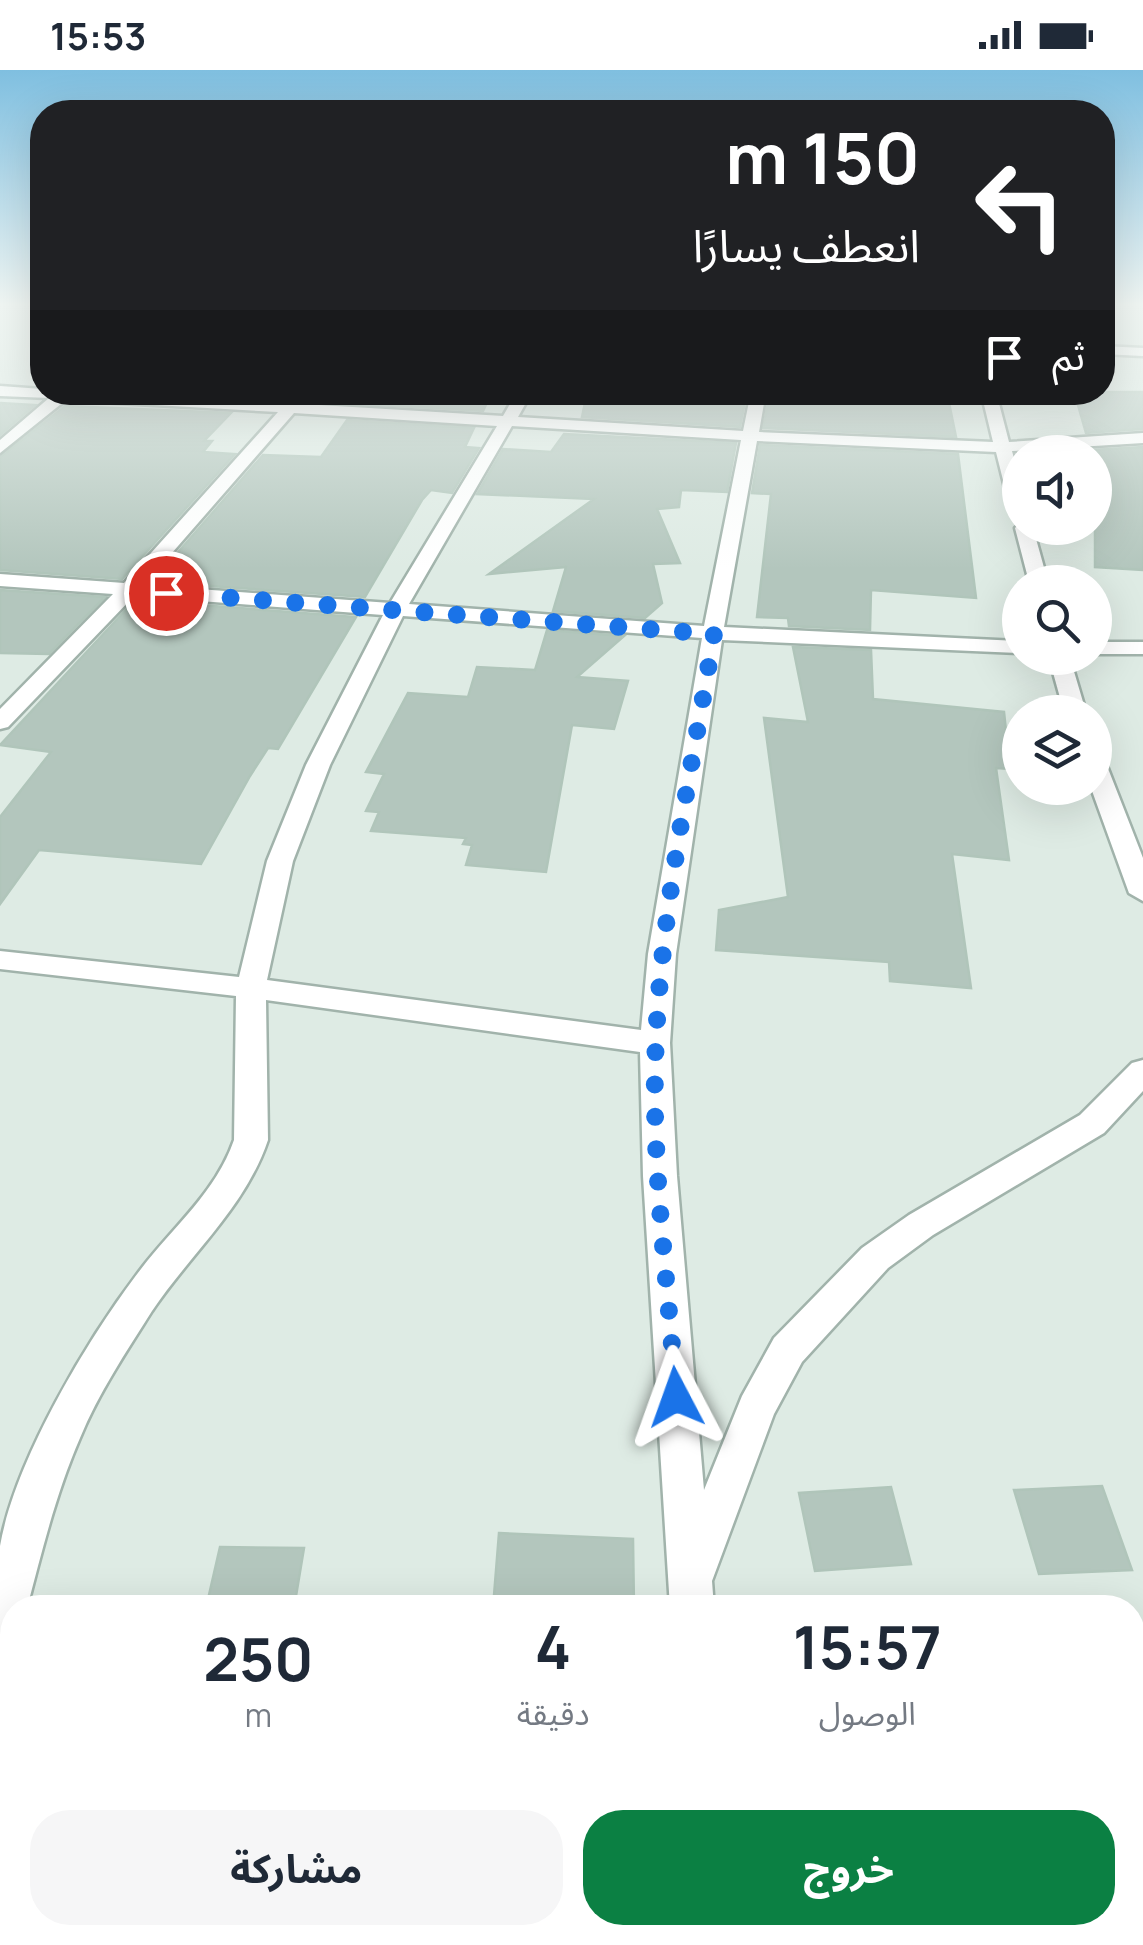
<!DOCTYPE html>
<html lang="ar">
<meta charset="utf-8">
<style>
:root{--surface:#fff;--page:#f6f6f7;--text:#1f2937;--muted:#747a83;--accent:#0b8043}
body{margin:0;font-family:Manrope,"Noto Sans Arabic",sans-serif;background:var(--page);color:var(--text);direction:rtl;height:100vh;display:flex;flex-direction:column;font-size:38px;white-space:nowrap}
*{box-sizing:border-box;margin:0}
p{font-size:32px;color:var(--muted)}
.icon{flex:none;width:55px;height:55px;fill:none;stroke:currentColor;stroke-width:2;stroke-linecap:round;stroke-linejoin:round}
.map{position:relative;flex:1;overflow:hidden;direction:ltr}
.sheet{position:absolute;left:0px;top:1525px;width:1145px;height:350px;display:flex;flex-direction:column;background:var(--surface);border-radius:40px 40px 0 0;box-shadow:0 10px 40px #0002;direction:rtl}
.sheet>*{flex:none}
.banner{position:absolute;left:30px;top:30px;width:1085px;height:305px;border-radius:40px;box-shadow:0 10px 40px #0002;direction:rtl;background:#202124;color:#fff;overflow:hidden}
.buttons{position:absolute;left:1002px;top:365px;display:grid;gap:20px}
.buttons a{display:grid;place-items:center;width:110px;height:110px;border-radius:50%;background:var(--surface);box-shadow:0 10px 40px #0002;font-size:50px}
.pin{position:absolute;display:grid;place-items:center;width:85px;height:85px;color:#fff;margin:-42px;border:5px solid #fff;border-radius:50%;box-shadow:0 2px 10px #0007}
.me{position:absolute;width:110px;margin:-55px;rotate:356deg;stroke-linejoin:round;filter:drop-shadow(0 0 8px #0008)}
.turn{display:flex;align-items:center;gap:35px;height:210px;padding:0 30px;font-size:45px}
.turn .icon{width:130px;height:130px;stroke-width:2.5}
.turn b{display:block;font-size:70px;line-height:85px}
.then{display:flex;align-items:center;height:95px;padding:0 30px;background:#0003;gap:20px;font-size:38px}
.eta{display:flex;justify-content:space-evenly;align-items:center;height:170px;text-align:center}
.eta b{font-size:60px;font-weight:700;line-height:70px}
.action{display:flex;gap:20px;margin-top:auto;padding:20px 30px}
.action a{flex:1;height:115px;border-radius:40px;background:var(--accent);color:#fff;font-size:40px;font-weight:700;line-height:115px;text-align:center}
.action a+a{background:var(--page);color:var(--text)}
.status{display:flex;justify-content:space-between;align-items:center;height:70px;padding:0 50px;background:var(--surface);direction:ltr}
.status svg{height:28px;fill:currentColor}
.map>svg:first-child{display:block}
.building{fill:#b3c6bd;stroke:#b0c5ba;stroke-width:2.5}
.lines{fill:none;stroke-linecap:round;stroke-linejoin:round}
.minor-casing{stroke:#a1b3ab;stroke-width:5}
.minor{fill:#fff;fill-rule:evenodd}
.route{stroke:#1a73e8;stroke-width:18;stroke-dasharray:0 32.4}
</style>
<div class="status"><b>15:53</b><svg viewBox="0 0 49 12"><path d="M0 12V9h3v3zM5 12V6h3v6zM10 12V3h3v9zM15 12V0h3v12zM26 1h20v11H26zM47 4h2v5h-2z"/></svg></div>
<div class="map">
<svg width="1143" height="1875" viewBox="0 0 1143 1875">
<rect width="100%" height="100%" fill="#deebe4"/>
<path class="building" d="M367 322H492L483 341 359 334Z
M624 322H747L740 357 582 347 586 328 622 329Z
M770 322H896L948 328 956 367 763 358Z
M1081 322H1143V359L1086 363 1076 328 1084 329Z
M0 333 35 335 0 365Z
M65 336 231 343 204 371H212L203 382 235 384 122 509 0 500V387Z
M347 350 474 358 465 377 479 378 452 423 431 420 422 430 365 527 152 512 263 385 321 387Z
M564 364 736 373 727 422 681 420 679 437 657 439 680 493 653 494 662 533 645 548 553 541 566 497 489 504 594 429 477 424 503 379 551 382Z
M760 375 958 384 976 528 871 520 870 560 789 556 788 548 757 547 771 424 752 423Z
M1143 377V500L1095 497V382L1091 380Z
M0 520 105 527 49 584 0 583Z
M135 530 356 547 278 679 268 678 250 706 201 794 39 780 0 834V747L51 682 0 675Z
M547 560 624 566 577 607 628 611 614 659 572 655 546 802 466 795 472 775 463 774 466 768 371 761 379 742 366 741 384 704 366 702 408 623 468 627 477 597 535 600Z
M793 577 871 580 873 629 1004 642 1010 699 996 698 1009 790 952 784 971 918 890 911 889 892 716 880 719 840 788 827 764 648 808 652Z
M1102 1416 1132 1500 1039 1504 1014 1420Z
M891 1417 911 1494 815 1501 799 1423Z
M499 1463 633 1469 634 1538H493Z
M220 1477 304 1478 294 1538H206Z"/>
<g class="lines">
<defs>
<path id="minor" d="M1102 276 1143 278V286L1102 284Z
M0 316 42 319V322L286 334 300 322 308 327 302 334 503 346 517 322H532L518 347 743 361 751 322H766L759 362 993 372 981 322H996L1009 372 1143 363V373L1012 381 1020 410V447L1011 442 996 382 757 371 724 557 1020 571V583L722 570 676 884 670 973 677 1106 704 1420 742 1326 774 1268 862 1178 909 1145 1080 1045 1132 993 1143 990V1021L1104 1063 933 1165 888 1198 802 1292 774 1344 712 1511 714 1538H670L643 1106 640 982 266 930 268 1070C245 1138 191 1183 152 1241 126 1282 98 1324 80 1368 56 1423 42 1481 27 1538H12V1570L0 1575C0 1544 0 1507 0 1476 15 1390 88 1268 141 1199 174 1156 216 1122 234 1070L236 926 0 899V881L239 907 267 791 306 695 383 545 134 526 8 657 0 659V639L113 524 0 516V504L124 513 278 342 66 330 0 383V370L49 328 0 326ZM294 343 497 356 390 533 144 515ZM512 356 741 370 704 556 409 534ZM403 546 702 568 648 884 641 960 267 910 293 791 330 695Z
M1020 453V458H1033L1048 512H1029L1015 458Z
M1095 572H1143V584H1095Z
M1049 588H1070L1086 642H1064Z
M1095 689 1107 696 1143 788V831L1129 823 1091 718H1095Z
M686 1862H738L739 1875H687Z"/>
</defs>
<use href="#minor" class="minor-casing"/>
<use href="#minor" class="minor"/>
</g>
<linearGradient id="sky" x2="0" y2="1"><stop stop-color="#7fbfe0"/><stop offset="0.47" stop-color="#f0f6f3"/><stop offset="1" stop-color="#f0f6f3" stop-opacity="0"/></linearGradient>
<rect width="1143" height="499" fill="url(#sky)"/>
<g class="lines">
<path class="route" d="M166 523 714 564C692 698 662 834 656 970 650 1088 668 1209 676 1327"/>
</g>
</svg>
<div class="buttons">
<a><svg class="icon" aria-label="sound" viewBox="0 0 24 24"><path d="M4 9h4l5-4v14l-5-4H4zM17 9q2 3 0 6"/></svg></a>
<a><svg class="icon" aria-label="search" viewBox="0 0 24 24"><circle cx="10" cy="10" r="6"/><path d="M15 15l6 6"/></svg></a>
<a><svg class="icon" aria-label="layers" viewBox="0 0 24 24"><path d="M12 4l9 5-9 5-9-5zM3 14l9 5 9-5"/></svg></a>
</div>
<div class="pin" style="left:166px;top:523px;background:#d93025"><svg class="icon" aria-label="arrive" viewBox="0 0 24 24"><path d="M6 21V4h12l-3 4 3 4H6"/></svg></div>
<svg class="me" style="left:676px;top:1327px" viewBox="-20 -20 40 40"><path d="M0-17L14 15 0 8-14 15z" fill="#1a73e8" stroke="#fff" stroke-width="4"/></svg>
<div class="banner">
<div class="turn"><svg class="icon" aria-label="left" viewBox="0 0 24 24"><path d="M17 20v-9H6M10 6l-5 5 5 5"/></svg><div><b>150 m</b>انعطف يسارًا</div></div>
<div class="then">ثم<svg class="icon" aria-label="arrive" viewBox="0 0 24 24"><path d="M6 21V4h12l-3 4 3 4H6"/></svg></div>
</div>
<section class="sheet">
<div class="eta">
<div><b>15:57</b><p>الوصول</p></div>
<div><b>4</b><p>دقيقة</p></div>
<div><b>250</b><p>m</p></div>
</div>
<div class="action"><a>خروج</a><a>مشاركة</a></div>
</section>
</div>
